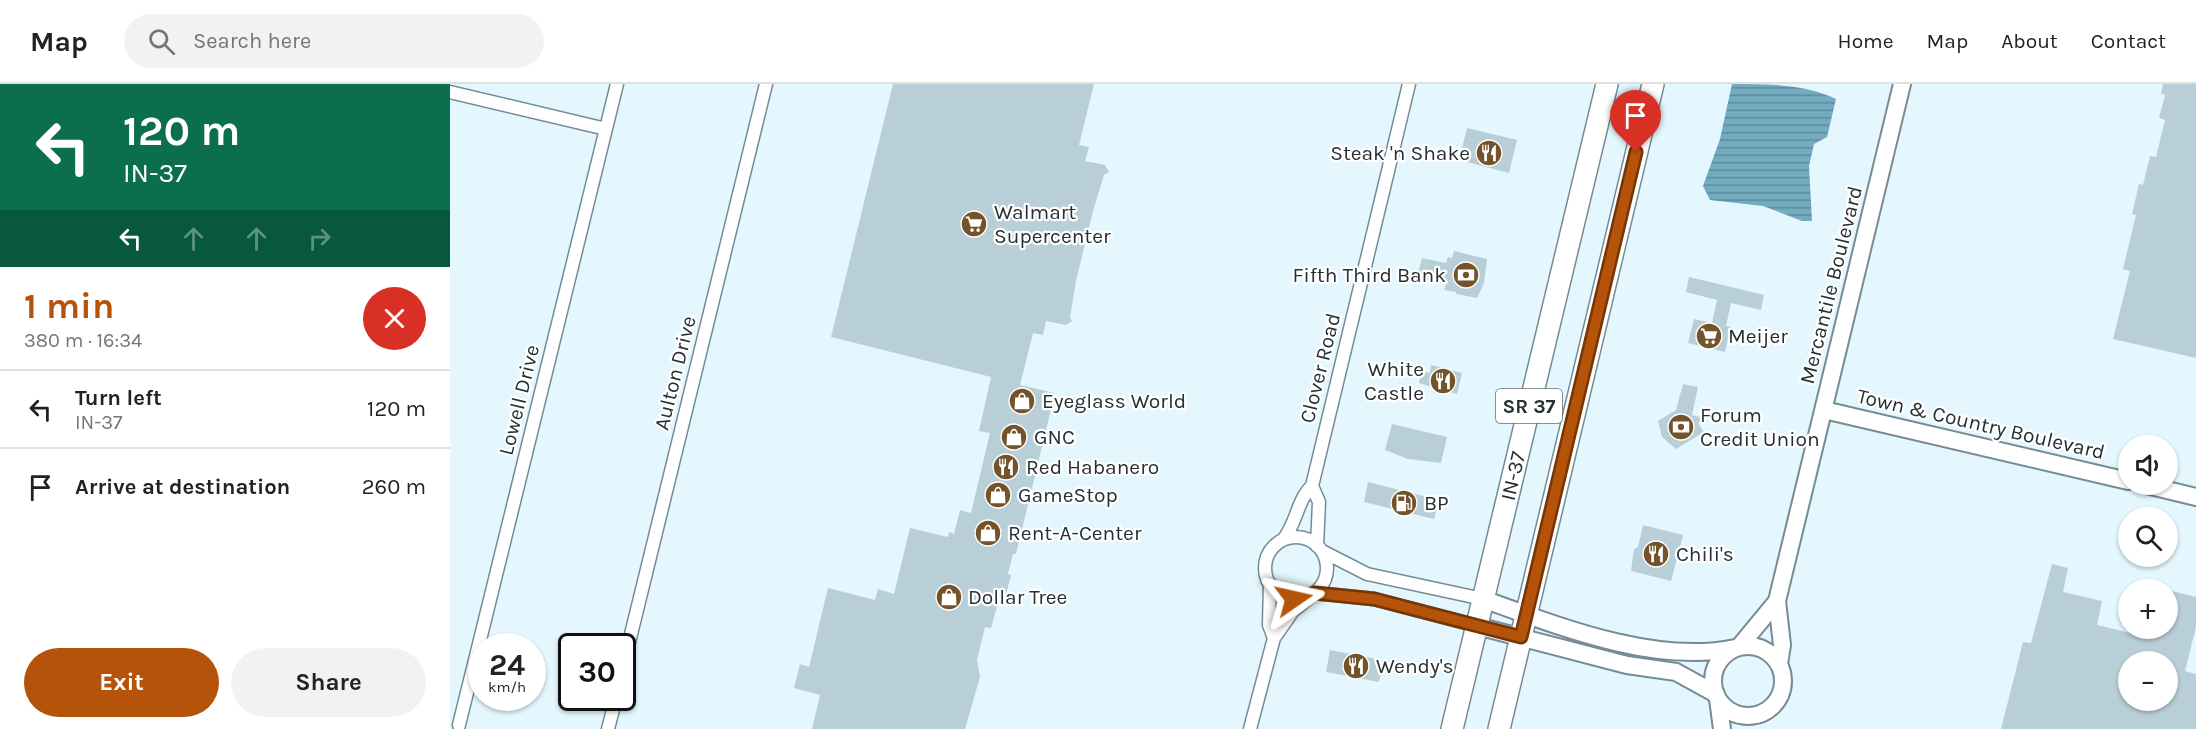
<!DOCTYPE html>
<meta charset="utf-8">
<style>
:root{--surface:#fff;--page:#f2f2f2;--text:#222;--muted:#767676;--line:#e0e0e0;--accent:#b45309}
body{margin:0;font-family:Karla,sans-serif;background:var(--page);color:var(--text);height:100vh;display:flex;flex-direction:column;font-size:22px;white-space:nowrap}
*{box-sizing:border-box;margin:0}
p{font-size:20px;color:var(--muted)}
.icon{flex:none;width:33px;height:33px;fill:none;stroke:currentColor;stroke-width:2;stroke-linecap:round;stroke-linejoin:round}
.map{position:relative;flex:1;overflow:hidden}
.details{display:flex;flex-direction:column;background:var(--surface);width:450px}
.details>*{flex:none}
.banner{background:#0b6e4f;color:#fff;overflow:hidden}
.buttons{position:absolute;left:1668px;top:351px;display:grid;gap:12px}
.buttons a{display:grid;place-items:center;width:60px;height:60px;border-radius:50%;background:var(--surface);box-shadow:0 2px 4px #0004;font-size:30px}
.speed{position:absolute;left:18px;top:549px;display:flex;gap:12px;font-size:30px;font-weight:700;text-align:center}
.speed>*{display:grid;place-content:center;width:78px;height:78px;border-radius:50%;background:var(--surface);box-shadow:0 2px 4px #0004;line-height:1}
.speed small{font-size:15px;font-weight:400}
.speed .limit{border:3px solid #111;border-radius:9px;background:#fff;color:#111}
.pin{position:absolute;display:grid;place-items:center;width:51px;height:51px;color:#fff;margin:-62px -26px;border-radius:50% 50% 50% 0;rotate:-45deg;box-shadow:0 0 6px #0007}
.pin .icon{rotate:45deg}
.me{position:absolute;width:66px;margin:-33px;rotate:79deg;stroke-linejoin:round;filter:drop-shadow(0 0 4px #0008)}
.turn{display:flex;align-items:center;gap:21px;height:126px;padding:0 24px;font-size:27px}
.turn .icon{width:78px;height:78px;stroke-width:2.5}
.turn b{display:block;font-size:42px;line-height:51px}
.lanes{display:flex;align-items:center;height:57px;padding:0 24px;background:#0003;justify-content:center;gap:30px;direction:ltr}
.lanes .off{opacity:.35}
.round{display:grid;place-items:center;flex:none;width:63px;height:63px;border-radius:32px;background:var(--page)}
.headline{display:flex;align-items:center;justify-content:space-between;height:102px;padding:0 24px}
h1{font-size:36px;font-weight:700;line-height:45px;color:var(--accent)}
.cta{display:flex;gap:12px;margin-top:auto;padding:12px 24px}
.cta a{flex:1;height:69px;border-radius:36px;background:var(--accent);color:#fff;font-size:24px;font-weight:700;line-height:69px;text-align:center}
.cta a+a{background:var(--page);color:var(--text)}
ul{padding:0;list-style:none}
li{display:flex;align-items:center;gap:18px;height:78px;padding:0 24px;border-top:2px solid var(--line)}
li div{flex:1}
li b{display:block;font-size:22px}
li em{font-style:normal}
header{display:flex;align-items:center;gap:36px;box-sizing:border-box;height:84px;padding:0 30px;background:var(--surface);border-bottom:2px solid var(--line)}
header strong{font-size:28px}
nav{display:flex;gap:33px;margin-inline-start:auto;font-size:21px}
.search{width:420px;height:54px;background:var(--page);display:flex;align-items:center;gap:15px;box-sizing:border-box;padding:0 21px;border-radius:33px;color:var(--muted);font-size:22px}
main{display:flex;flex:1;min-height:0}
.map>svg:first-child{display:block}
.water{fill:url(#water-rules)}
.building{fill:#b8cfd7;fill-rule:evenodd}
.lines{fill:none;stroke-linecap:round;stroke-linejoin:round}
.minor-casing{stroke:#768b93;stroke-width:15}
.tertiary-casing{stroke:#768b93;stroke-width:20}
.trunk-casing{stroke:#768b93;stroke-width:24}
.minor{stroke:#fff;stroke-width:12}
.tertiary{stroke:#fff;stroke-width:16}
.trunk{stroke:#fff;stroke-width:21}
.route-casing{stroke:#753606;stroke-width:15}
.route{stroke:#b45309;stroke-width:10}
.labels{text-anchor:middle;stroke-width:4.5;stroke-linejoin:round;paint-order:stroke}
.shield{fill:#fff;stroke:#676d70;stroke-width:1.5}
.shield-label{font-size:20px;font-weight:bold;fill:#262f32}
.poi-label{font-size:21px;fill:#262f32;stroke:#fff;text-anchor:start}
.street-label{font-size:21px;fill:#262f32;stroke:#fff}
</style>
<header>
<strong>Map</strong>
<div class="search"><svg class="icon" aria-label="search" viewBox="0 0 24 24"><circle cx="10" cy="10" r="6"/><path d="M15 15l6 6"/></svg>Search here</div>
<nav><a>Home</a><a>Map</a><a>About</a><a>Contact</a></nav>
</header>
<main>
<section class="details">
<div class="banner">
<div class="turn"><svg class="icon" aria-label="left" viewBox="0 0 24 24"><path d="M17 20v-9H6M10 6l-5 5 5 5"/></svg><div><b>120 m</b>IN-37</div></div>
<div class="lanes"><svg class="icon" aria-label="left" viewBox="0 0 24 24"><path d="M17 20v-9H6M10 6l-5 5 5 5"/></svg><svg class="icon off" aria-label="ahead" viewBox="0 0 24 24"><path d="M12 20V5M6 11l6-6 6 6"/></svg><svg class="icon off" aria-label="ahead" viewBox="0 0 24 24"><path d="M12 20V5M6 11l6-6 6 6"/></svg><svg class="icon off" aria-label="right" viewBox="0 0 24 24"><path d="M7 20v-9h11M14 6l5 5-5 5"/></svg></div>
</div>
<div class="headline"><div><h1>1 min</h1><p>380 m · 16:34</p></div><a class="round" style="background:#d93025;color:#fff"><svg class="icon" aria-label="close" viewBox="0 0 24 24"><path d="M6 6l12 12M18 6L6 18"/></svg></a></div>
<ul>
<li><svg class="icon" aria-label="left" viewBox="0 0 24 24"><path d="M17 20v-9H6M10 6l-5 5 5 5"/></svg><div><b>Turn left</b><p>IN-37</p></div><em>120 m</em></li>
<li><svg class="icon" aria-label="arrive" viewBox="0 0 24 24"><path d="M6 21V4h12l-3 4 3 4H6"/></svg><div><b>Arrive at destination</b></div><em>260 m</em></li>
</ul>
<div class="cta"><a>Exit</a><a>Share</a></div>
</section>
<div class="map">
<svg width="1746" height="645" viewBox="0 0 1746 645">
<defs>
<pattern id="water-rules" width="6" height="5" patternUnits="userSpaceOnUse" patternTransform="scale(1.5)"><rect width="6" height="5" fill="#73abbf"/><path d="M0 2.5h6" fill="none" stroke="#5e8c9c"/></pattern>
</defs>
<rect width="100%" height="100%" fill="#e4f7fe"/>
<path class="water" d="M1282 0C1317 0 1355 0 1386 15L1377 53 1364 60 1359 82 1362 137H1352L1313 122 1260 116 1253 102 1270 55Z"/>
<path class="building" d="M443 0H644L629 61 639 63 635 77 655 81 659 88 654 91 643 127 626 197 620 233 622 237 616 241 596 237 593 251 583 249 570 301 605 309 566 470H563L558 490 561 491 554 518 548 519 541 544 535 543 527 576 530 593 515 645H362L370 611 344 604 350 580 359 583 378 504 425 516 428 505 444 510 460 444 498 453 499 448 504 450 510 426 521 429 540 349 529 347 541 293 381 253Z
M1713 0H1746V274L1663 255 1680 187 1673 185 1686 131 1682 130 1689 100 1693 101 1700 72 1706 73 1715 36 1709 34 1715 11 1711 10Z
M1017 44 1067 56 1059 89 1009 76Z
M1004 167 1037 175 1034 199 1027 214 1006 210V208L994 206 996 200 967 193 972 174 996 179 998 173 1002 174Z
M1239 193 1314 211 1311 226 1281 219 1276 242 1281 243 1275 268 1238 259 1244 235 1262 239 1267 216 1236 208Z
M981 281 1012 289 1007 310 969 299 971 287 980 289Z
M1233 300 1248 303 1242 331 1255 334 1248 339 1254 348 1226 365 1212 353 1208 337 1226 326Z
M942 340 997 353 991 379 958 375 935 366Z
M918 398 989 416 984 435 914 418Z
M1193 441 1233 451 1221 497 1181 487 1184 465 1188 463Z
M1602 480 1618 484 1613 508 1652 517 1647 541 1697 553 1699 544H1718V506L1746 513V543L1735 587 1746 590V645H1551L1573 558 1581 559ZM1678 578H1718V616H1678Z
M880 566 927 575 926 579 933 580 929 598 876 588Z"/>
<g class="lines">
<defs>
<path id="minor" d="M0 8 156 45
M862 402 869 418 867 462
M815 484a31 31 0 1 1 62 0a31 31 0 1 1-62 0Z
M833 456C847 439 847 416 862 402L959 0
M872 467 917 490 1033 515
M820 500 819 541 824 554
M865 509 924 515 1027 542
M172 587 316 0
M9 641 167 0
M158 645 166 614
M800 645 824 554 843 527 860 513"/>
<path id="tertiary" d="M1374 326 1678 397
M1692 400 1746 413
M1033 515C1108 542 1205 581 1285 564
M1027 542 1177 581 1226 588 1266 610
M1263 597a35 35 0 1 1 70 0a35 35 0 1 1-70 0Z
M1289 563 1327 517
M1329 580 1332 561 1327 517 1452 0
M1268 615 1272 645"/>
<path id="trunk" d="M1002 645 1157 0
M1049 645 1203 0"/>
</defs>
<use href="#minor" class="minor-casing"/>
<use href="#tertiary" class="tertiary-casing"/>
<use href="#trunk" class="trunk-casing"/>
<use href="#minor" class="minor"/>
<use href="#tertiary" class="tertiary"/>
<use href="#trunk" class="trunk"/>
</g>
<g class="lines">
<defs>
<path id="route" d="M844 515 865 509 924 515 1071 553 1186 68"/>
</defs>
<use href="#route" class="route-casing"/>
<use href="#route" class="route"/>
</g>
<defs>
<symbol id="restaurant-disc" viewBox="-11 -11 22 22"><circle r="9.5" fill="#735329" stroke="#fff"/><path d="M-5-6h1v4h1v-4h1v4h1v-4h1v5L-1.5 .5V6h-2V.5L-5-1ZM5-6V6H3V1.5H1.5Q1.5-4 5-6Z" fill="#fff"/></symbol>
<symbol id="supermarket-disc" viewBox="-11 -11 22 22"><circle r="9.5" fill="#735329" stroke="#fff"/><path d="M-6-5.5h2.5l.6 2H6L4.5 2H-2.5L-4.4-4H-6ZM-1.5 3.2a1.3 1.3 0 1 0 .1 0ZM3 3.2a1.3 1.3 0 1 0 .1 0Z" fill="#fff"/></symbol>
<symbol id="bank-disc" viewBox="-11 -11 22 22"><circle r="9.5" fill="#735329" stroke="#fff"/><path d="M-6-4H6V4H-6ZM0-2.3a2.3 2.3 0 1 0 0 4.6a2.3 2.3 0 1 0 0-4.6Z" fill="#fff"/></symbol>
<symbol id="shop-disc" viewBox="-11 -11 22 22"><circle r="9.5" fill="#735329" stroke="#fff"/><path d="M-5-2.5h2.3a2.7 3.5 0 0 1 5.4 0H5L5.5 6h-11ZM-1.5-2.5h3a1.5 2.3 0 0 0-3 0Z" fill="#fff"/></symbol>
<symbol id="fuel-disc" viewBox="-11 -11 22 22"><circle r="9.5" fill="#735329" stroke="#fff"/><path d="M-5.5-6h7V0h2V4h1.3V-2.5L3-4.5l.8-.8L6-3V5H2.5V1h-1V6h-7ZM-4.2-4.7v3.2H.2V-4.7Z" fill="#fff"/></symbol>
</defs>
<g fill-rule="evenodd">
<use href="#restaurant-disc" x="1024" y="54" width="30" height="30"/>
<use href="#supermarket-disc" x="509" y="125" width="30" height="30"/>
<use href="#bank-disc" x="1001" y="176" width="30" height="30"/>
<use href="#supermarket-disc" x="1244" y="237" width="30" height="30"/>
<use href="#restaurant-disc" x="978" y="282" width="30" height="30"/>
<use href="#shop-disc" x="557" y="302" width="30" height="30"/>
<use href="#bank-disc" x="1216" y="328" width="30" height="30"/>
<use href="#shop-disc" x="549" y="338" width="30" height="30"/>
<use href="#restaurant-disc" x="541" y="368" width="30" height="30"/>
<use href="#shop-disc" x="533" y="396" width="30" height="30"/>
<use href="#fuel-disc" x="939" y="404" width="30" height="30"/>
<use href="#shop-disc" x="523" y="434" width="30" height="30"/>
<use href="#restaurant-disc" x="1191" y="455" width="30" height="30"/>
<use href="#shop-disc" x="484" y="498" width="30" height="30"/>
<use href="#restaurant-disc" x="891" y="567" width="30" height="30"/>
</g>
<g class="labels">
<rect class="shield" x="1046" y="305" width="66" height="34" rx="4.5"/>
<g class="shield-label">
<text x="1079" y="329">SR 37</text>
</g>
<g class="poi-label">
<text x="1020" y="76" text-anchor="end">Steak 'n Shake</text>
<text x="544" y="135">Walmart<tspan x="544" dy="24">Supercenter</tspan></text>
<text x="996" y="198" text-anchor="end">Fifth Third Bank</text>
<text x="1278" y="259">Meijer</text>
<text x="974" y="292" text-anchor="end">White<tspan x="974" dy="24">Castle</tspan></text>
<text x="592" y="324">Eyeglass World</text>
<text x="1250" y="338">Forum<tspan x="1250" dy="24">Credit Union</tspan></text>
<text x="584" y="360">GNC</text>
<text x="576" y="390">Red Habanero</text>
<text x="568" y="418">GameStop</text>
<text x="974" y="426">BP</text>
<text x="558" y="456">Rent-A-Center</text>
<text x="1226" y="477">Chili's</text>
<text x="518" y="520">Dollar Tree</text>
<text x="926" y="589">Wendy's</text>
</g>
<g class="street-label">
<text transform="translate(1381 201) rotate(-76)" y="7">Mercantile Boulevard</text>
<text transform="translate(870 284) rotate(-76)" y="7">Clover Road</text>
<text transform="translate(225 289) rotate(-76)" y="7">Aulton Drive</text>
<text transform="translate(69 316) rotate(-76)" y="7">Lowell Drive</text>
<text transform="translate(1531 340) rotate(13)" y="7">Town &amp; Country Boulevard</text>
<text transform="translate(1063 392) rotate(-77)" y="7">IN-37</text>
</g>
</g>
</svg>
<div class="buttons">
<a><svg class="icon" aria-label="sound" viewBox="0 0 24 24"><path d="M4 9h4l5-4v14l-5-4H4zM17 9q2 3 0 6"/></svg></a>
<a><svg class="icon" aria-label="search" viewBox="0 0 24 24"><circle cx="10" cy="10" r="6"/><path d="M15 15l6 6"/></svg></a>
<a>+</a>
<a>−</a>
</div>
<div class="speed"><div>24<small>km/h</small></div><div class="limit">30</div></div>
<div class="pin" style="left:1186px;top:68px;background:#d93025"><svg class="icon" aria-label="arrive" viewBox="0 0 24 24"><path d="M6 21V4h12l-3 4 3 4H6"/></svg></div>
<svg class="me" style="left:844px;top:515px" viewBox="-20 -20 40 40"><path d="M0-17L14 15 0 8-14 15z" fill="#b45309" stroke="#fff" stroke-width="4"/></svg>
</div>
</main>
